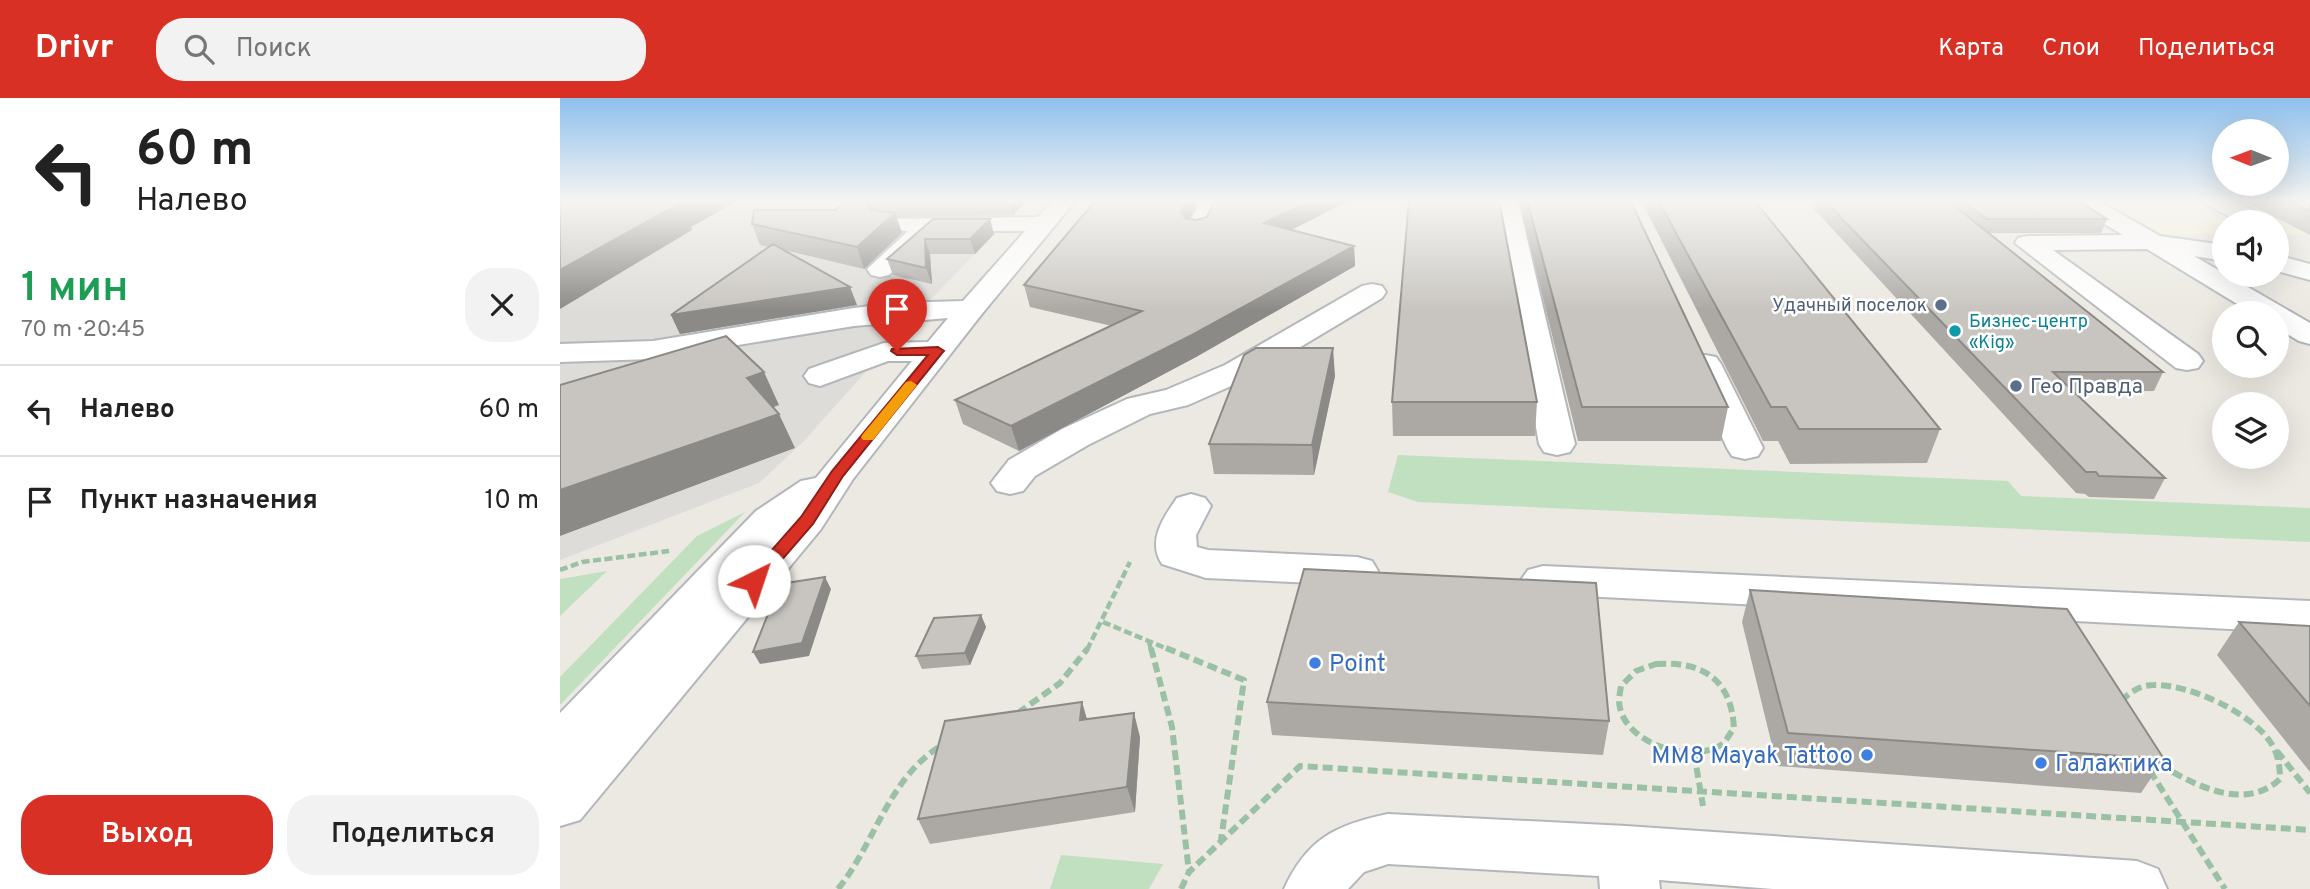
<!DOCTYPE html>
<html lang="ru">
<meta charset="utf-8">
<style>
:root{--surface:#fff;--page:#f2f2f2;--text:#222;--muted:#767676;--line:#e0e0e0;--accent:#d93025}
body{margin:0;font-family:Overpass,sans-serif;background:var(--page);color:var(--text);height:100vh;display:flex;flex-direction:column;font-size:26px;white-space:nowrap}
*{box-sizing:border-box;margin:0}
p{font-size:23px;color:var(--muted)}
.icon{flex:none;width:38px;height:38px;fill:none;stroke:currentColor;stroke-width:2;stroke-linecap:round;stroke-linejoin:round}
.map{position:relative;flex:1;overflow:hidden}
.panel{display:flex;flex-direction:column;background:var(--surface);width:560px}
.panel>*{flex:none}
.banner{background:#fff;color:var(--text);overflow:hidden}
.needle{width:46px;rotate:271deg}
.buttons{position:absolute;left:1652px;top:21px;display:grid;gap:14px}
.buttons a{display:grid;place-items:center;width:77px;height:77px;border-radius:50%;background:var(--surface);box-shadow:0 7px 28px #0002;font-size:35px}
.pin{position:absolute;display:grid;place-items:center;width:60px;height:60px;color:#fff;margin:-72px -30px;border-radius:50% 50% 50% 0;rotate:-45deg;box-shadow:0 0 7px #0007}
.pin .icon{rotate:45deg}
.me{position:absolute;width:77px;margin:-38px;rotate:41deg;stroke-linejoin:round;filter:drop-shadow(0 0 5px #0008)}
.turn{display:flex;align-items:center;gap:24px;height:147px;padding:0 21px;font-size:32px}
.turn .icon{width:91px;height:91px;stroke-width:2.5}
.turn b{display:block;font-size:49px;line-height:60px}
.round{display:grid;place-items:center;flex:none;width:74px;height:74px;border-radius:28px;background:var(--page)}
.summary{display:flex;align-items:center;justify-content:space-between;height:119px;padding:0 21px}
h1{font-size:42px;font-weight:600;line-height:52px;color:#1e9e55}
.cta{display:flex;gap:14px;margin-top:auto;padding:14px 21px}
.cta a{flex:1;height:80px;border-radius:28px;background:var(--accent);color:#fff;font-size:28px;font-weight:600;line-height:80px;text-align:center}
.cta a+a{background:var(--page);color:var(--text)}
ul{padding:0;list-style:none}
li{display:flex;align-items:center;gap:21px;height:91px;padding:0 21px;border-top:2px solid var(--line)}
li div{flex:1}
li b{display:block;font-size:26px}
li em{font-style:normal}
header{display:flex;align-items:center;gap:42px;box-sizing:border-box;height:98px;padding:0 35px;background:var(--accent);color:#fff}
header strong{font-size:33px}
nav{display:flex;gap:38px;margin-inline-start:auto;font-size:24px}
.search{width:490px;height:63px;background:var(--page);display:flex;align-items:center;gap:18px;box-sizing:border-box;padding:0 24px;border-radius:28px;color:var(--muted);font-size:26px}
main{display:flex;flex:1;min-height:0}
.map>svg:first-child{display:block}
.commercial{fill:#f9f1d8}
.industrial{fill:#dedcd9}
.green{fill:#c1e0c0}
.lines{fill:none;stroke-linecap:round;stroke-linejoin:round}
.minor-casing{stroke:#b4b7ba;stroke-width:4}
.path-far1{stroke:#9ac0a5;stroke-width:4.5;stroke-dasharray:8 3.5;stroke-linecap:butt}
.path{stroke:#9ac0a5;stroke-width:6;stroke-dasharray:10 5;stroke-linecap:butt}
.minor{fill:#fff;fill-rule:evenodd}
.wall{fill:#aca9a5}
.shaded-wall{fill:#8c8a86}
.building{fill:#c8c5c0;stroke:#8c8a86;stroke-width:2}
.route{fill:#d93025;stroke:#8d1f18;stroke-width:2}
.slow{fill:#f59e0b}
.service-dot{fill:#5c6f8a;stroke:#fff;stroke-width:2.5}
.culture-dot{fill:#0f9aa8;stroke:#fff;stroke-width:2.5}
.shop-dot{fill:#3f7fe0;stroke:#fff;stroke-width:2.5}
.labels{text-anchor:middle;stroke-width:5;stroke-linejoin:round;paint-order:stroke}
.far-service-label{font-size:18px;fill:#4e5e75;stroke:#fff;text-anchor:end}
.far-culture-label{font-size:18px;fill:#0d838f;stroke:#fff;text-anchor:start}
.service-label{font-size:21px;fill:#4e5e75;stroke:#fff;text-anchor:start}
.near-shop-label{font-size:24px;fill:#366cbe;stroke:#fff;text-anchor:start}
</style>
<header>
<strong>Drivr</strong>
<div class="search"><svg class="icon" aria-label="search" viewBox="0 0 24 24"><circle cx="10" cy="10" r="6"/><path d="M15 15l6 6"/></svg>Поиск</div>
<nav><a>Карта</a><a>Слои</a><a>Поделиться</a></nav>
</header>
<main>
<section class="panel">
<div class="banner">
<div class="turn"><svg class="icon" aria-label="left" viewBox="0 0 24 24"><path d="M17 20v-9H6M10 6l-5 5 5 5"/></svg><div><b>60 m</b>Налево</div></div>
</div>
<div class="summary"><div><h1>1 мин</h1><p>70 m · 20:45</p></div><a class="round"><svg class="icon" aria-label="close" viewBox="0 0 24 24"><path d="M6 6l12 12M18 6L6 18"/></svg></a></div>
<ul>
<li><svg class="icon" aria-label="left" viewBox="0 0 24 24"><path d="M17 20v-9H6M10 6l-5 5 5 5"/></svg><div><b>Налево</b></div><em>60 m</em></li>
<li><svg class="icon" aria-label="arrive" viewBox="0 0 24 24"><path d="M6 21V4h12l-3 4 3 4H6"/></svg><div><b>Пункт назначения</b></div><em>10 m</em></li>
</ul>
<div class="cta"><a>Выход</a><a>Поделиться</a></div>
</section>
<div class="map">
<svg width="1750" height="791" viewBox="0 0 1750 791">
<rect width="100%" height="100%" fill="#ebe9e1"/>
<path class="commercial" d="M1538 102H1750V137H1717V124H1664V136H1594Z"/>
<path class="industrial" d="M0 102H467L372 200 242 345 199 385 0 462Z"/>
<path class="green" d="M838 357 1448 383 1461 398 1750 410V444L858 404 828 394Z
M185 414 0 607V579L137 438Z
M47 473 0 518V481Z
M501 757 603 766 589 791H490Z"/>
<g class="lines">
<defs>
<path id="minor" d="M493 102H516L421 217 293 381 261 431 20 722 0 728V615L196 413 241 383 256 380 352 263H328L260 288 249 285 244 278 249 271 324 245 368 244 388 220 294 228 93 261 0 264V246L93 243 294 210 334 205 403 203 465 133H376L329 177 320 179 311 177 307 171 348 133 320 131 316 126 320 121 478 119Z
M641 102H663L647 137 638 139 629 137 626 132Z
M936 102H958L1015 346 1010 354 997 357 984 354 979 346Z
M1510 102H1537L1600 138 1664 147V163L1634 158 1750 225V246L1739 243 1717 230V215H1692L1587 151 1493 152 1638 256 1643 263 1638 270 1627 272 1616 270 1455 145 1458 140 1467 138 1563 137 1513 107Z
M1644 102H1673L1706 119 1710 124H1681L1647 107Z
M1717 157 1750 166V182L1717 173Z
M812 186 822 188 826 194 822 200 687 281 628 307 590 316 528 347 475 378 463 393 450 396 437 393 431 385 449 362 502 331 567 301 606 292 665 267 802 188Z
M1145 257 1156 259 1161 266 1203 350 1198 358 1185 361 1172 358 1167 350 1129 266 1134 259Z
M631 396 645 400 651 408 636 437 637 449 648 452 797 459 812 463 818 473 812 483 797 487 646 480 602 466C587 443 603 420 617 400Z
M983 468 1750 503V535L983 496 968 492 961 482 968 472Z
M828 716 1066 728 1577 763 1598 771 1607 791H1213L1099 782 1100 791H1040L1039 778 828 766 804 774 788 791H724C747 741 775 727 828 716Z"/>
</defs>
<use href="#minor" class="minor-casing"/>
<path class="path-far1" d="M0 472 22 464 109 453
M543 524 610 552
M589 544 591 552
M527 552 570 464"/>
<path class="path" d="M591 550 612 629 629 774
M606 550 684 582 661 742
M1096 566C1143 563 1171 581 1174 630 1170 635 1166 644 1161 647 1130 666 1068 646 1060 610 1058 603 1060 595 1061 588L1076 573Z
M1561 603C1571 594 1579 587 1594 587 1629 586 1692 615 1711 645 1718 656 1720 668 1720 681 1684 715 1632 686 1596 664
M458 615 500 585 528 550
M1717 653 1750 695
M1134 655 1143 708
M1590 673 1665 791
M278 791C316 744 328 680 382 647
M621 791 629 774 740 668 1750 732"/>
<use href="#minor" class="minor"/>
</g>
<path class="wall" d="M288 102H467L453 117 336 119 342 135 304 171 224 152 297 207 120 236 111 217 209 149 200 147 192 126 275 112Z
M655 102H790L731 132 794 148 795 168 636 259 459 353 403 326 395 302 552 228 470 209 464 187 636 107 629 121 636 122 647 119Z
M959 102H1070L1168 309 1161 343H1018Z
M1081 102H1194L1380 331 1367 365 1230 366 1218 343H1203Z
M1257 102H1517L1547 121 1541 135H1429L1603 274 1594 293 1514 294 1605 380 1594 401 1529 399 1525 396 1516 395 1254 111Z
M1682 102H1750V137Z
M373 121 434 136 415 156H370L372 186 333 177 327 161Z
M775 278 754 377 654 376 649 346Z
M832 304H977L975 338H833Z
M1190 492 1604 661 1581 695 1217 668 1182 524Z
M421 517 426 529 410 567 362 571 356 558Z
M1679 524 1750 528V674L1657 557Z
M522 604 527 621 580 639 575 714 370 746 358 721Z
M707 604 1049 623 1043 657 712 637Z"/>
<path class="shaded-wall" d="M121 102H179L131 129 132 132 0 211V172Z
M309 102H312L318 119 313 126 306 106Z
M449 102H467L453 117Z
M627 102H635L636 107 624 133 621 114Z
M752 102H790L706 145 704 125Z
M335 115 342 135 304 171 297 149Z
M430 121 434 136 415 156 410 141Z
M365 141 370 156 372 186 366 170Z
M794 148 795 168 636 259 459 353 451 328Z
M290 189 297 207 120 236 111 217Z
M773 250 775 278 754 377 752 347Z
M204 274 219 307 203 313 187 280Z
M219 316 235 350 0 438V392Z
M265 479 271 491 249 558 200 566 193 554Z
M421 517 426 529 410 567 405 555Z
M522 604 529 629 520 622Z
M574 615 580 639 575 714 567 689Z"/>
<path class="building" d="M0 102H121L115 105H120L0 172Z
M288 102H309L306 106 311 112 335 115 297 149 192 126 194 112H275Z
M536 102H627L621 114 625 120 636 122 647 119 655 102H752L704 125 794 148 632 237 451 328 395 302 582 213 464 187Z
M849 102H939L977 304H832Z
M967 102H1070L1168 309H1022Z
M1098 102H1194L1380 331H1239L1226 309H1211Z
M1264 102H1387L1603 274H1493L1605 380 1539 378 1536 374H1526Z
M1401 102H1517L1547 121H1427Z
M1727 102H1750V113Z
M373 121H430L410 141H365L366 170 327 161Z
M213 146 290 189 111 217Z
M166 238 204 274 187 280 219 316 0 392V287Z
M696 250H773L752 347 649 346 684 257Z
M744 471 1036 485 1049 623 707 604Z
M265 479 242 545 193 554 220 486Z
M1190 492 1507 511 1604 661 1228 635Z
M421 517 405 555 356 558 374 520Z
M1679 524 1750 528V608Z
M522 604 520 622 574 615 567 689 358 721 385 623Z"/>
<linearGradient id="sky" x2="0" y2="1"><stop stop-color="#8ec0ed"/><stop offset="0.48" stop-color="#f6f5f2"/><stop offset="1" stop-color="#f6f5f2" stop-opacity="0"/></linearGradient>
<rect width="1750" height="213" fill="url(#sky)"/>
<path class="route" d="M378 249 384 253 382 255 283 378 253 426 200 487H188L185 483 188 479 241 419 272 373 368 257H337L331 253 332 251Z"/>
<path class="slow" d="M351 283 357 287 313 342H303L301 339 303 336 346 284Z"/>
<g class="service-dot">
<circle cx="1381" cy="207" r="7"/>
<circle cx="1456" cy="288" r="7"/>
</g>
<circle class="culture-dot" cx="1395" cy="233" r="7"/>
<g class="shop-dot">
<circle cx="755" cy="565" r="7"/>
<circle cx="1307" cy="657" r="7"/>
<circle cx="1481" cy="665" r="7"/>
</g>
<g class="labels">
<g class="far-service-label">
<text x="1367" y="213">Удачный поселок</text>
</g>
<g class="far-culture-label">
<text x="1409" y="229">Бизнес-центр<tspan x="1409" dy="21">«Kig»</tspan></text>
</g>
<g class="service-label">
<text x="1470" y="295">Гео Правда</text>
</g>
<g class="near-shop-label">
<text x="769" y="573">Point</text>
<text x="1293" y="665" text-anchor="end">MM8 Mayak Tattoo</text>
<text x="1495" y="673">Галактика</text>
</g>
</g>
</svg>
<div class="buttons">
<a><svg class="needle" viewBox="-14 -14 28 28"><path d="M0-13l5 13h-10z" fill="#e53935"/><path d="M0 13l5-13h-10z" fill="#767676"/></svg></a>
<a><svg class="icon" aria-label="sound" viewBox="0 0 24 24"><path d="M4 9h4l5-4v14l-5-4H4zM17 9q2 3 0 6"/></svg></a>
<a><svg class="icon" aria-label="search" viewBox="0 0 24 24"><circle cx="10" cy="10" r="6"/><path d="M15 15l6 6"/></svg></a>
<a><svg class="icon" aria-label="layers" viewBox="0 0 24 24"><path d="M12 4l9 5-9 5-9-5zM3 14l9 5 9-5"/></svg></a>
</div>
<div class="pin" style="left:337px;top:253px;background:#d93025"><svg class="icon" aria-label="arrive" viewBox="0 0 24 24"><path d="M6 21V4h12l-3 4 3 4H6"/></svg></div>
<svg class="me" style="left:194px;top:483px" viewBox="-20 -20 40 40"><circle r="19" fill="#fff"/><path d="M0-13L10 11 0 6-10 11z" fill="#d93025"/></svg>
</div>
</main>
